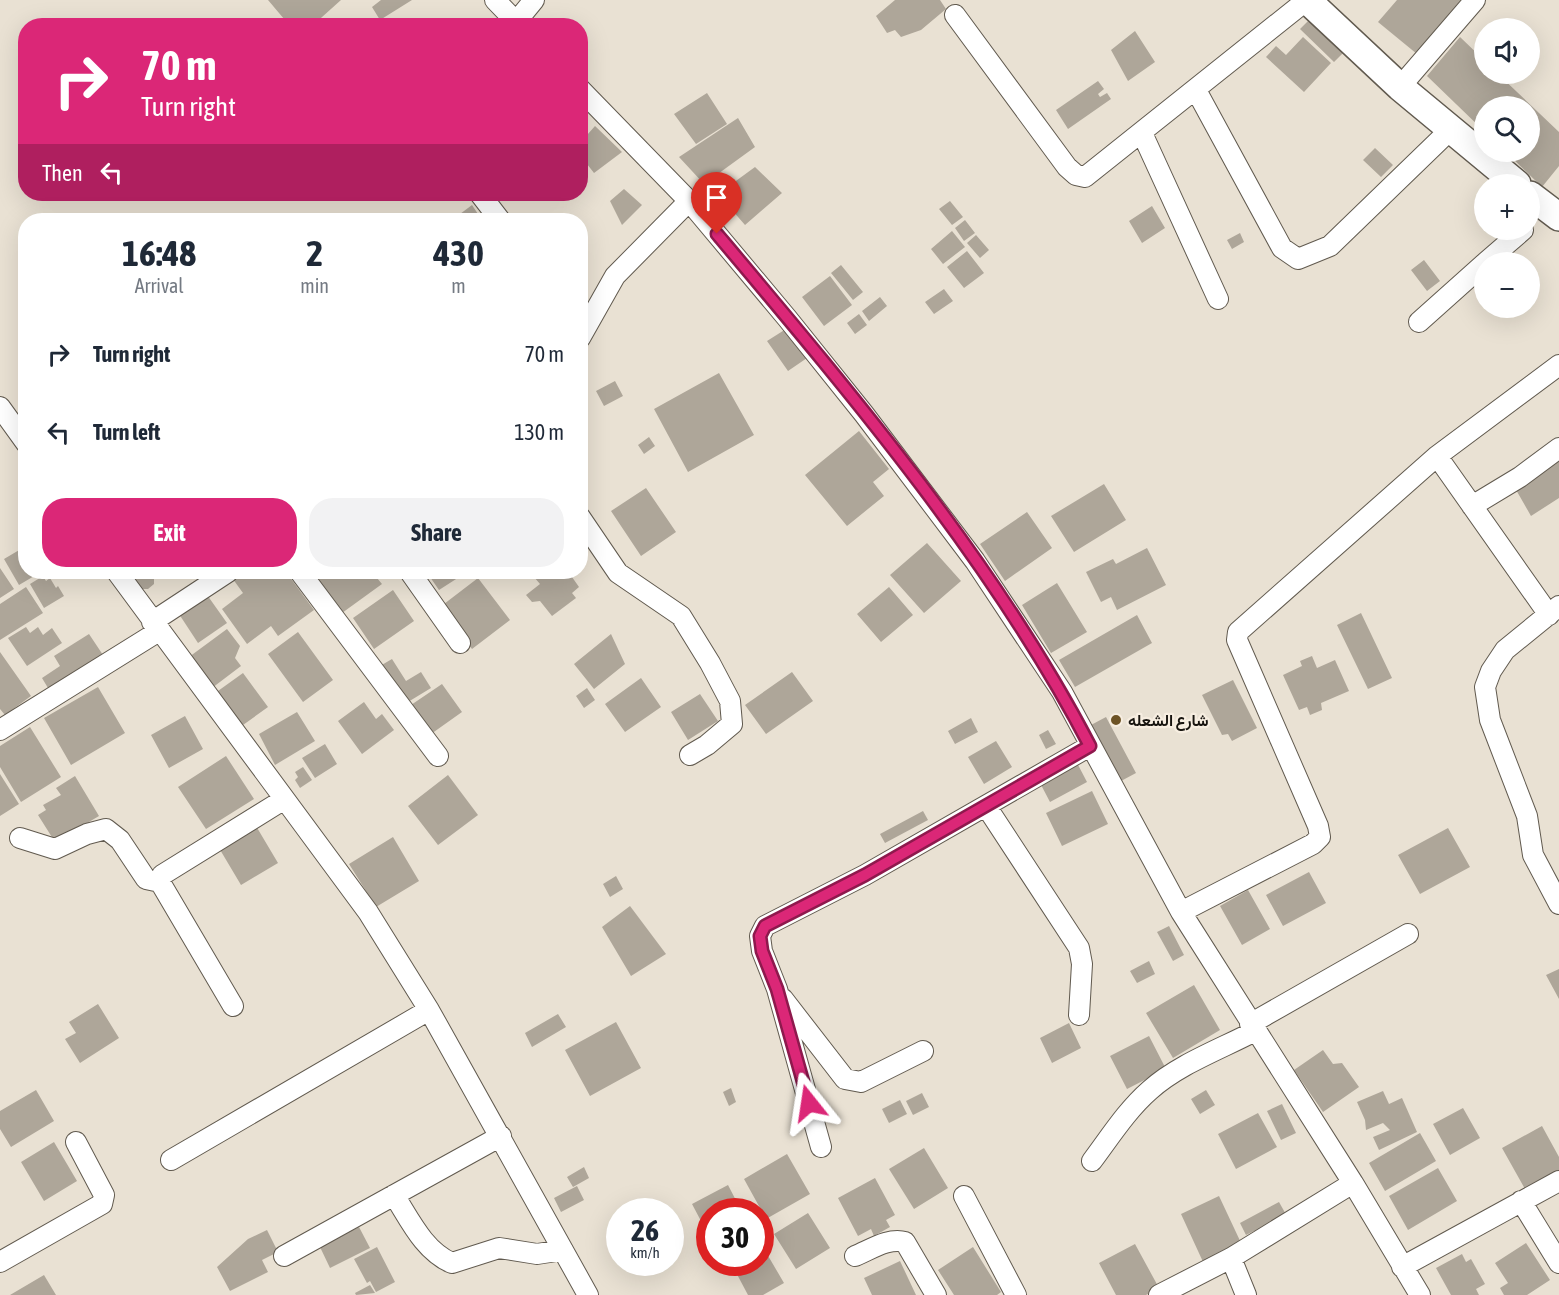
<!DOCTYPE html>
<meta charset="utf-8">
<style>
:root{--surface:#fff;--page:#f2f2f3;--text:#1f2937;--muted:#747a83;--accent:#db2777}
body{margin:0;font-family:"Asap Condensed",Vazirmatn,sans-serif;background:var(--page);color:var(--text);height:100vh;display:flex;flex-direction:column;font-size:22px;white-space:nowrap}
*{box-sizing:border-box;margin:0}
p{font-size:20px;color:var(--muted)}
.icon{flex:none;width:33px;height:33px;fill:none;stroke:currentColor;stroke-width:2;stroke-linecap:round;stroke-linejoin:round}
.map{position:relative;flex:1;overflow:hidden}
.panel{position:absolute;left:18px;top:213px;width:570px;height:366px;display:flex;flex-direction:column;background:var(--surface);border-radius:24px;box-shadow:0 6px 24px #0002}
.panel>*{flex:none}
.guide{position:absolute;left:18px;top:18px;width:570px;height:183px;border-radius:24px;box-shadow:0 6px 24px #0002;background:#db2777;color:#fff;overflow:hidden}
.controls{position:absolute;left:1474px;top:18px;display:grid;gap:12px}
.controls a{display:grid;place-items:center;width:66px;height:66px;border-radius:50%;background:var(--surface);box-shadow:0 6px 24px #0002;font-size:30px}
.speed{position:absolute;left:606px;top:1198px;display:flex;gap:12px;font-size:30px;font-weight:700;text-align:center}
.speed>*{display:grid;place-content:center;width:78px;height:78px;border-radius:50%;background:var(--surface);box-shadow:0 6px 24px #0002;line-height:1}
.speed small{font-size:15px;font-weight:400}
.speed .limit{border:9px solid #d22;background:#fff;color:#111}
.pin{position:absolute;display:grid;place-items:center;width:51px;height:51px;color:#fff;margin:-62px -26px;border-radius:50% 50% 50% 0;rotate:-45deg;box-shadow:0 0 6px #0007}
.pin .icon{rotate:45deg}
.me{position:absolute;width:66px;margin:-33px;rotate:345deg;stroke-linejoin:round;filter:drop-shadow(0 0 4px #0008)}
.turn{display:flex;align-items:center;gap:21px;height:126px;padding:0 24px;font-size:27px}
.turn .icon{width:78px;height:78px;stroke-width:2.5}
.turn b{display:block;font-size:42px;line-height:51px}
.then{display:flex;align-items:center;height:57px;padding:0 24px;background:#0003;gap:12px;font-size:22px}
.eta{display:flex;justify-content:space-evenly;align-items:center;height:102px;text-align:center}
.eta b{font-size:36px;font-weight:700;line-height:42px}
.button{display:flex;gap:12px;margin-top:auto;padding:12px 24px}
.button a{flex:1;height:69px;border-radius:24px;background:var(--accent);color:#fff;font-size:24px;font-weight:700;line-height:69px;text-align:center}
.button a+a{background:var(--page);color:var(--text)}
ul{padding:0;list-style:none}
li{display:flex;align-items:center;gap:18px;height:78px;padding:0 24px}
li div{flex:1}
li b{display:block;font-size:22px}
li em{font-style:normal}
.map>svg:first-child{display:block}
.building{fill:#aea699}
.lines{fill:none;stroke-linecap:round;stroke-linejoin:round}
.street-casing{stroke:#615a4f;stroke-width:22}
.secondary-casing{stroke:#615a4f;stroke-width:30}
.street{stroke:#fff;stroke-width:20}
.secondary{stroke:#fff;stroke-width:27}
.route-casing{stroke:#8e194d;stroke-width:15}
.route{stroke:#db2777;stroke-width:10}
.poi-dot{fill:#6d5325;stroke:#f7eee1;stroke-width:2}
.labels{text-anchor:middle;stroke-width:4.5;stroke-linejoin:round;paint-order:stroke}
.poi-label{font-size:16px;font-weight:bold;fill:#181510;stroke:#f7eee1;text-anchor:start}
</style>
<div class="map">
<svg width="1559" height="1295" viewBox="0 0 1559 1295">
<rect width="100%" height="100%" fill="#e9e1d3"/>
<path class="building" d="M268 0H341L312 26H290Z
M381 0H412L380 20 372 7Z
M895 0H940L946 9 921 30 901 37 895 30 887 33 876 16Z
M1397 0H1463L1417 54 1378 22Z
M1311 18 1345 51 1334 62 1300 29Z
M1135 31 1155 62 1128 81 1111 50Z
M1303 37 1331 63 1304 92 1266 57 1276 46 1286 55Z
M1460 37 1485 61V74H1498L1559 132V166L1542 187 1506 152H1530V106H1485V132L1427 76Z
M1098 81 1104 89 1098 94 1100 97 1107 93 1111 99 1068 129 1056 110Z
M707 93 727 124 696 144 674 114Z
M738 118 755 147 704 184 679 157Z
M595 126 622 152 594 173 580 155V143Z
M1375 148 1393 165 1381 177 1363 160Z
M755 167 782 193 745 225 718 194Z
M624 189 642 205 622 225 610 201Z
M950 201 963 217 952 225 939 209Z
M472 205 482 220H452Z
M1152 206 1165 228 1142 243 1129 221Z
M965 220 975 233 964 241 955 228Z
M952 231 965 247 943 264 931 249Z
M1240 233 1244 242 1232 249 1227 240Z
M976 235 989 250 980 258 967 243Z
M967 251 984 273 964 288 947 267Z
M1424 260 1440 281 1427 291 1411 270Z
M841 265 863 292 853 300 831 273Z
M830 276 852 305 824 326 802 297Z
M944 289 953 301 934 314 925 302Z
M880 297 887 306 869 321 862 311Z
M859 314 867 325 855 334 847 323Z
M786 329 807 358 788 371 767 341Z
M719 373 754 435 688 472 654 409Z
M615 381 623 396 604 406 596 391Z
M859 431 889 469 873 482 884 496 847 526 805 475Z
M649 437 655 446 644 454 638 445Z
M1559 455V498L1531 516 1515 488Z
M1104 484 1126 520 1074 552 1051 516Z
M646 488 676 532 641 556 611 511Z
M1027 512 1052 548 1005 581 980 544Z
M927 543 961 581 924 613 890 575Z
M26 546V572H41L19 585 4 559Z
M1147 548 1166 585 1117 610 1111 597 1101 602 1086 572 1113 559 1116 564Z
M0 568 14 589 0 598Z
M134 572H154V584L148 589H140L132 578Z
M235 572H286L314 610 278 636 271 626 247 644 222 609 243 593 230 575Z
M312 572H372L382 584 342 613Z
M439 572H467L439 590 430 577Z
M542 572H579L572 577 579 587 572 593 576 598 552 616 540 601 532 602 526 595 540 584 534 577Z
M43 576 46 581 50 578 56 588 58 586 64 596 44 608 30 584Z
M478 578 510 620 472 649 452 623 456 620 444 604Z
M1057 583 1087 632 1051 653 1022 605Z
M26 587 43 613 0 640V604Z
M889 587 913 615 881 642 857 614Z
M393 590 414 621 374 649 353 618Z
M205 592 227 623 198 643 177 611Z
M1361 613 1392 678 1368 689 1337 625Z
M1137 615 1152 643 1075 687 1059 660Z
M26 627 30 633 38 627 43 635 52 628 62 643 27 666 8 638Z
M227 629 240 646 235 658 241 666 212 688 189 657Z
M298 632 333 680 303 702 268 654Z
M89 634 105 658 51 693 42 678 60 666 54 656Z
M611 634 625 664 594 689 574 664Z
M0 652 31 696 5 715 0 709Z
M1312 656 1317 668 1335 660 1349 691 1321 703 1322 710 1310 715 1307 707 1299 710 1283 675 1302 666 1300 661Z
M392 659 406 681 421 672 431 688 408 702 380 666Z
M792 672 813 701 766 734 745 705Z
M243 673 268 707 236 730 211 696Z
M641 678 661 707 625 732 605 704Z
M1233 680 1257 728 1232 741 1228 734 1222 735 1202 695Z
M442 684 462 712 431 734 411 705Z
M98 687 125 733 71 765 44 718Z
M587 688 595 700 584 708 576 696Z
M700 694 718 721 688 740 671 712Z
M364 702 376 719 382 714 394 730 362 754 338 721Z
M297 712 315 741 275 765 259 734Z
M185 716 203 749 169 768 151 735Z
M1106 717 1136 773 1121 781 1091 725Z
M971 718 978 732 955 744 948 731Z
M30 727 61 777 21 802 0 767V746Z
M1048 730 1056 744 1046 749 1039 735Z
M996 741 1012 767 984 784 968 757Z
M325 744 337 764 315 778 302 758Z
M226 756 254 799 206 829 178 787Z
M1076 761 1087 782 1050 802 1039 781Z
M303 767 312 780 300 788 295 780 298 777 295 772Z
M0 774 19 804 0 816Z
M448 775 478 815 438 845 408 806Z
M75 776 99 816 55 842 38 815 46 810 43 805 61 795 56 788Z
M1092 791 1108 824 1062 846 1046 813Z
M923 811 928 820 885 843 880 834Z
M256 826 278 863 241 885 219 848Z
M1448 828 1470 867 1420 894 1398 855Z
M393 837 419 881 376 907 349 864Z
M1309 872 1326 903 1283 926 1266 895Z
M616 876 623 889 610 897 603 884Z
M1248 890 1270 929 1242 945 1220 906Z
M630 906 666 954 631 976 602 927Z
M1169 926 1184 955 1173 961 1157 932Z
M1149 961 1155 974 1137 983 1130 971Z
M1559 969V999L1546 975Z
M1194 985 1220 1030 1173 1058 1146 1013Z
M98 1004 119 1038 80 1063 65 1039 76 1033 69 1022Z
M558 1014 566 1027 532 1047 525 1033Z
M616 1022 641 1068 590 1096 565 1050Z
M1069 1023 1081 1048 1052 1063 1040 1038Z
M1149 1036 1166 1069 1127 1089 1110 1056Z
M1323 1050 1333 1064 1342 1063 1359 1087 1323 1112 1294 1070Z
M731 1088 736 1102 729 1106 723 1092Z
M36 1090 54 1121 11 1147 0 1129V1111Z
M1206 1090 1215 1105 1200 1114 1191 1099Z
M1383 1091 1389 1104 1402 1098 1417 1132 1379 1150 1373 1137 1390 1130 1383 1123 1366 1130 1365 1120 1357 1102Z
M922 1093 929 1107 913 1115 906 1101Z
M900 1100 907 1114 889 1123 882 1109Z
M1282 1104 1296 1133 1281 1140 1267 1111Z
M1463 1108 1480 1138 1450 1155 1433 1124Z
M1258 1113 1277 1147 1236 1169 1218 1134Z
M1542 1126 1559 1157V1170L1525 1189 1502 1148Z
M1420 1133 1436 1161 1385 1191 1369 1163Z
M54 1142 77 1181 44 1201 21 1162Z
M924 1148 948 1188 914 1209 889 1169Z
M787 1154 810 1194 766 1219 744 1179Z
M584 1167 589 1178 573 1187 567 1177Z
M1438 1168 1457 1201 1408 1230 1389 1196Z
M875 1178 895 1215 886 1220 890 1227 874 1236 871 1229 858 1236 838 1198Z
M728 1185 742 1212H710V1238L692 1204Z
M577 1186 584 1200 561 1212 554 1198Z
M1219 1196 1242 1245 1204 1264 1181 1214Z
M1279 1202 1288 1218 1257 1236 1254 1231 1246 1235 1240 1223Z
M808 1213 830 1248 796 1269 774 1234Z
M359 1227 370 1248 330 1268 320 1247Z
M267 1230 278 1252 262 1260 268 1272 230 1291 217 1267 248 1239Z
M760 1242 784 1283 763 1295H748L731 1263H760Z
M1526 1243 1550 1280 1527 1295H1504L1500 1288 1508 1283 1495 1263Z
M1135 1244 1159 1288 1146 1295H1116L1099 1263Z
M377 1247 395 1282 376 1292 370 1281 367 1283 354 1259Z
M973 1247 1001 1292 997 1295H954L938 1270Z
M1462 1254 1466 1262 1471 1259 1485 1284 1476 1289 1479 1295H1451L1436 1268Z
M900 1261 916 1295H872L864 1278Z
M44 1275 56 1295H10Z
M370 1285 375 1293 356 1295 355 1293Z"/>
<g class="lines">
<defs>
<path id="street" d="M495 0 520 26
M955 15 1067 167 1076 175 1085 177 1307 0
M516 22 534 0
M1400 87 1475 0
M580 89 689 201 787 318 864 414 975 561 1062 692 1181 912 1353 1183 1420 1295
M1196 90 1282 248 1298 259 1330 246 1450 130
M1142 133 1218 299
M480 194 500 220
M1486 262 1523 230
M1419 322 1485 263
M580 338 615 276 689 201
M0 407 26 443
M1437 456 1549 615
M1472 506 1520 477 1559 448
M580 517 618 573 681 616 710 663 730 701 732 724 707 745 690 755
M117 572 368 912 429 1010 588 1295
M300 572 438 756
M410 572 460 643
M1559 606 1505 650 1491 671 1485 687 1490 720 1527 816 1533 855 1559 904
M152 622 228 572
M0 730 159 631
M986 806 1079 948 1082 964 1079 1015
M20 838 55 849 87 834 106 829 120 840 146 879 160 882
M1181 912 1313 844 1320 837 1318 826 1237 640 1238 632 1437 456 1559 365
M783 999 845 1079 861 1082 923 1051
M233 1006 160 882 162 875 283 800
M1250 1024 1408 934
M821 1147 777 989 762 951 760 936 765 926 865 875 1090 746
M171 1160 429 1010
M1092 1161C1110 1137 1127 1110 1150 1090 1179 1064 1221 1049 1255 1031
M394 1195C410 1220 424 1251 452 1263L499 1248 537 1254 563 1250
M964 1196 1016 1295
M1521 1201 1559 1263
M284 1256 501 1136
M855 1256C870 1250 889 1237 905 1242L936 1295
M1231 1258 1246 1295
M0 1262 102 1204 104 1195 76 1142
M1402 1267 1559 1181
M1159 1295 1231 1258 1353 1183"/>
<path id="secondary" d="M1307 0 1400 87 1517 184
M1530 195 1559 217"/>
</defs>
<use href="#street" class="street-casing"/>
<use href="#secondary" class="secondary-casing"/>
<use href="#street" class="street"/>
<use href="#secondary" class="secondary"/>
</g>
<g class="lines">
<defs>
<path id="route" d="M717 234C850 392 995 563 1090 746L865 875 765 926 760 936 762 951 777 989 809 1103"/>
</defs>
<use href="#route" class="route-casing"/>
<use href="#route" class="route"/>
</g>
<circle class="poi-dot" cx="1116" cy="720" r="6"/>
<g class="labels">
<g class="poi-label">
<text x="1128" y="726">شارع الشعله</text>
</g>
</g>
</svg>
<div class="controls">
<a><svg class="icon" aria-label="sound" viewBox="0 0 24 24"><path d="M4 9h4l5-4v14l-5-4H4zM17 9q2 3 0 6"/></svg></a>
<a><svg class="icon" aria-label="search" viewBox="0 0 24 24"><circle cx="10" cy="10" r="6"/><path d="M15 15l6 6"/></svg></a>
<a>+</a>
<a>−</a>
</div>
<div class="speed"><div>26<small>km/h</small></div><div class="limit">30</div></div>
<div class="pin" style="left:717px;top:234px;background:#d93025"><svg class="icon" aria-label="arrive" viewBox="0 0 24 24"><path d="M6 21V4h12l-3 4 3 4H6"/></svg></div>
<svg class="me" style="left:809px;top:1103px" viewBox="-20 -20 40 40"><path d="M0-17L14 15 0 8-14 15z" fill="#db2777" stroke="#fff" stroke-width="4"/></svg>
<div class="guide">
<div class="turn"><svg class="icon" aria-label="right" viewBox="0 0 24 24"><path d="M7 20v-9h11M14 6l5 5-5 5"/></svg><div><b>70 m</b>Turn right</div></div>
<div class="then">Then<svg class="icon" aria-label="left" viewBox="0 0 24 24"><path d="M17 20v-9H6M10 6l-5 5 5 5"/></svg></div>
</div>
<section class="panel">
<div class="eta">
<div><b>16:48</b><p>Arrival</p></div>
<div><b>2</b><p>min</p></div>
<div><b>430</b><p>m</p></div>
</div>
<ul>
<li><svg class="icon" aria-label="right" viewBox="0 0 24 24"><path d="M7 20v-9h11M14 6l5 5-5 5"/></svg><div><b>Turn right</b></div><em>70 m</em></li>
<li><svg class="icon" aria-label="left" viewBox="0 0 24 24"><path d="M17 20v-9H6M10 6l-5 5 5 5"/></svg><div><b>Turn left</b></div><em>130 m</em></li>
</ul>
<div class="button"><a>Exit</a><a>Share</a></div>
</section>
</div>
